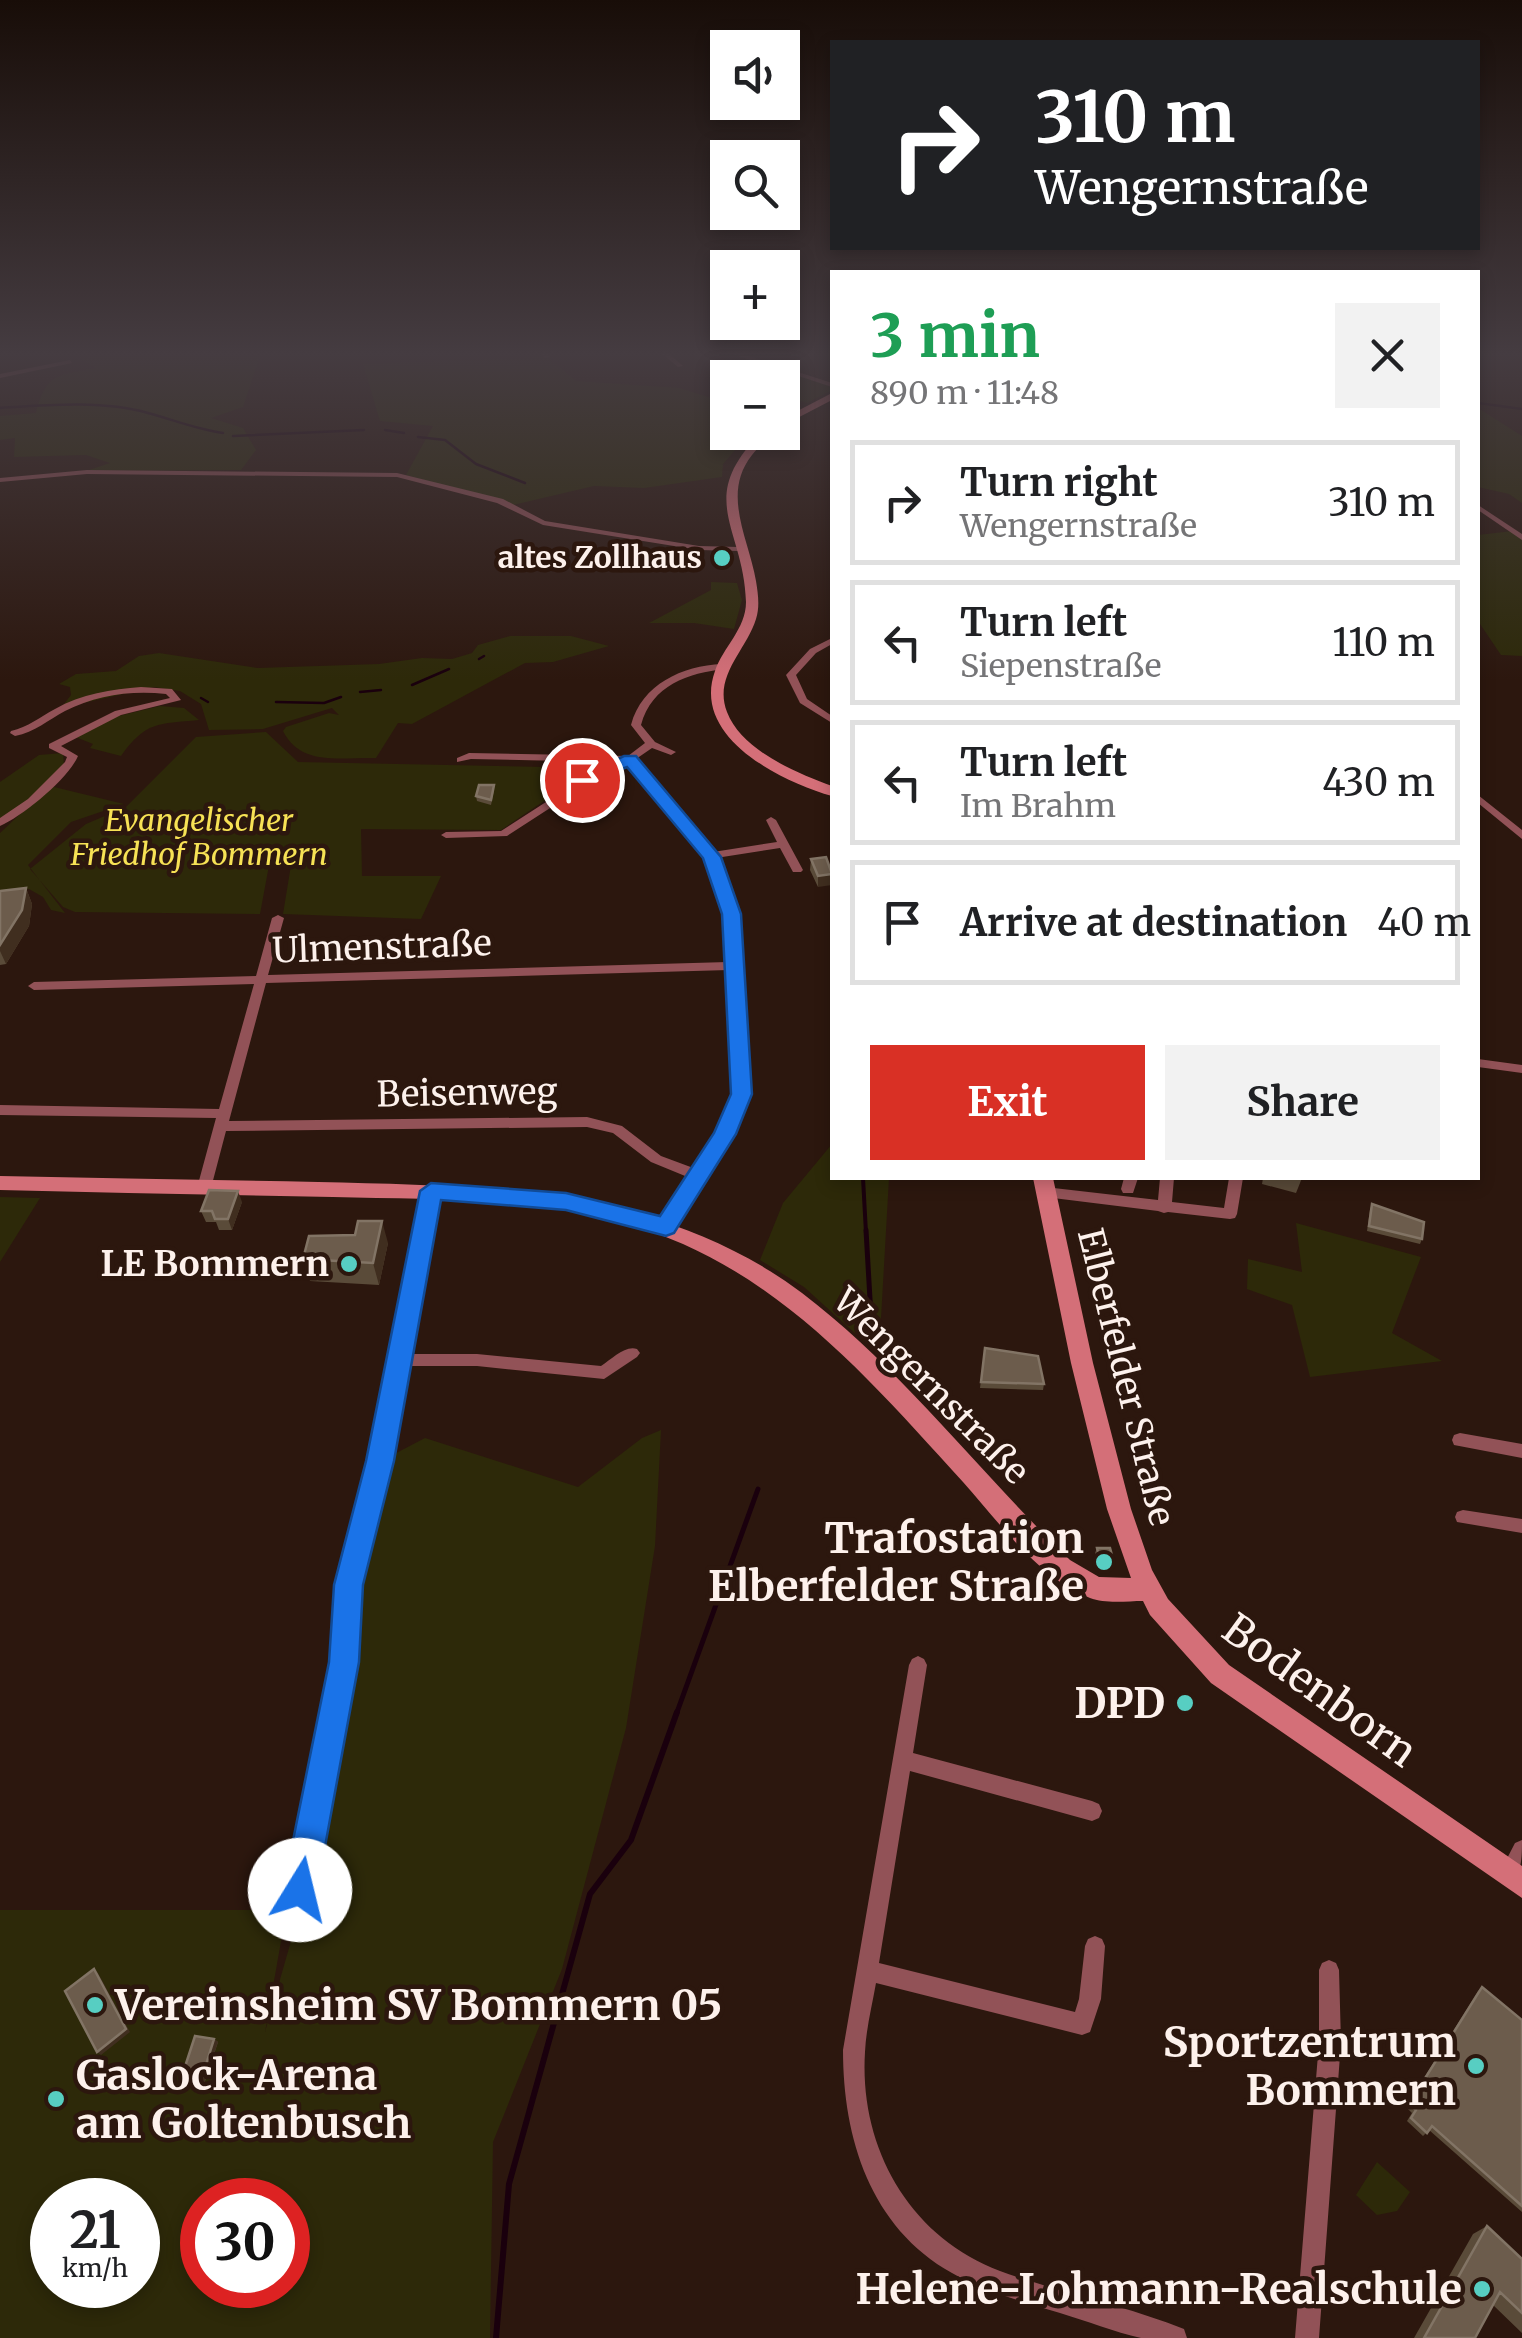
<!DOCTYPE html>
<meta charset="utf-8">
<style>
:root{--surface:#fff;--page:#f2f2f2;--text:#202124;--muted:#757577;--line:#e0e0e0;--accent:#d93025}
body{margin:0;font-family:Merriweather,serif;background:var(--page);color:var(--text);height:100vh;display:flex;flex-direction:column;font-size:38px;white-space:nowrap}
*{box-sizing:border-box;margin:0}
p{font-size:32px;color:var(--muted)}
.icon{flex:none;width:55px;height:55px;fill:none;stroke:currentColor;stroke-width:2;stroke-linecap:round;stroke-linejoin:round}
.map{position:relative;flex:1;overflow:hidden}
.drawer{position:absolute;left:830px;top:270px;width:650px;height:910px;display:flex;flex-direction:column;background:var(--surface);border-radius:0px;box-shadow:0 5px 15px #0003}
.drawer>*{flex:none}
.guide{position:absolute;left:830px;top:40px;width:650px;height:210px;border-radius:0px;box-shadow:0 5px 15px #0003;background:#202124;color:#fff;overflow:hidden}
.buttons{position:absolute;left:710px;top:30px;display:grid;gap:20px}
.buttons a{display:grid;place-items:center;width:90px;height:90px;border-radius:0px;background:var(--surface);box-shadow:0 5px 15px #0003;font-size:50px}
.speed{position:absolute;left:30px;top:2178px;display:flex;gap:20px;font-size:50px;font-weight:700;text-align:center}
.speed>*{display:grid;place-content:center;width:130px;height:130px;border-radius:50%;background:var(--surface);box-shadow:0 5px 15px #0003;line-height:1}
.speed small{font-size:25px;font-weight:400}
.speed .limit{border:15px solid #d22;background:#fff;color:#111}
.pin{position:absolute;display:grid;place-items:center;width:85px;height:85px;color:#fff;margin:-42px;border:5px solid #fff;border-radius:50%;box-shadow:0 2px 10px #0007}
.me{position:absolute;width:110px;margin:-55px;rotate:9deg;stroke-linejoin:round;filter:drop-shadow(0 0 8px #0008)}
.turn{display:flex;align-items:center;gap:35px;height:210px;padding:0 40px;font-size:45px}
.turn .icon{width:130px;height:130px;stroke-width:2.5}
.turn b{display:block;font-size:70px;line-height:85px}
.round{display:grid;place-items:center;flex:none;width:105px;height:105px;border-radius:0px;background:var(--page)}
.summary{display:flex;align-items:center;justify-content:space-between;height:170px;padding:0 40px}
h1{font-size:60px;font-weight:700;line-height:75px;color:#1e9e55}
.primary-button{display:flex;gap:20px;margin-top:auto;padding:20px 40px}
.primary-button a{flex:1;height:115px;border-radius:0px;background:var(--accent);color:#fff;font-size:40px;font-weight:700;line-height:115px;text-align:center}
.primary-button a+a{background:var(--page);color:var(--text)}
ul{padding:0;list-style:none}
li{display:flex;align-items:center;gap:30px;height:125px;margin:0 20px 15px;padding:0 20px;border:5px solid var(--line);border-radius:0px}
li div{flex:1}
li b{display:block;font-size:38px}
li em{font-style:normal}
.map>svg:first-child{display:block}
.green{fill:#2d2909;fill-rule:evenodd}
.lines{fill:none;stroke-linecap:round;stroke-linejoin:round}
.stream-far3{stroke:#1a000d;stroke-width:2.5}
.stream-far2{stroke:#1a000d;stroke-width:4}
.stream-far1{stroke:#1a000d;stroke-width:5}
.stream{stroke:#1a000d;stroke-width:6}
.minor{fill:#925257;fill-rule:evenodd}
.secondary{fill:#d46f78;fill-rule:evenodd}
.wall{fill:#5a4b39}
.shaded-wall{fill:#402e1f}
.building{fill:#6c5c4c;stroke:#827465;stroke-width:2.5}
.route{fill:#1a73e8;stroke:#114b97;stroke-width:2.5}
.poi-dot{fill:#57cec2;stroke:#2c170e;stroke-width:4}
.labels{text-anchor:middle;stroke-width:9;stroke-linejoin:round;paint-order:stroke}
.far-poi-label{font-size:30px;font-weight:bold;fill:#fdf1ec;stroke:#2c170e;text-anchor:end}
.far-park-label{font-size:30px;font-style:italic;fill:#f7e255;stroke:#2c170e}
.street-label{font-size:35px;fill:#fdf1ec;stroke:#2c170e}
.poi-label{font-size:35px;font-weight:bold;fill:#fdf1ec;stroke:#2c170e;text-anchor:end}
.near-poi-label{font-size:42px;font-weight:bold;fill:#fdf1ec;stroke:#2c170e;text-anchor:end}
.near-street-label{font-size:42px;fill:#fdf1ec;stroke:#2c170e}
</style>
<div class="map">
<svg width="1522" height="2338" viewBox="0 0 1522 2338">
<rect width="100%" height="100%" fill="#2c170e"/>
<path class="green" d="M119 353H261L243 407 211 418 243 428 256 450 241 470 86 471 110 463 86 455 14 457 15 438 0 440V416L36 413C47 372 57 376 95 368L82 359Z
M547 357 576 381 680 388 727 403 728 432 750 433 723 464 722 477 644 488 594 486 513 505 406 475 433 426 380 421 363 364Z
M754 362 828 385 832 390 807 403 783 396 782 378H720Z
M1478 408 1522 436V503L1509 494 1478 487Z
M1512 531 1522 538V656L1501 655 1478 621V535Z
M711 582 737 583 742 600 734 629 694 623H649L711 590Z
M510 636H571L609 646 553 662 525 663 412 724 398 723 376 758C341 757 301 767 283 731L286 727 329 713 339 715 332 708 263 729 209 730 201 704 180 691 154 687 61 708 71 695 70 687 59 684 76 674 116 671 139 656 159 653 258 668 379 664 422 658 452 659 472 653 478 645Z
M160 706 184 708 199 720C158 724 146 721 121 756L90 748 93 744 73 736 110 718Z
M266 732 298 762 593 768 501 830 361 829 362 876H441L421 919 283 914 292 859 270 860 260 914 75 912 63 907 30 869 86 824 126 807 196 737Z
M63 753 64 766 43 789 0 821V782L39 755Z
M50 786 124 804 71 822 28 865 65 913 51 910 43 897 29 889 0 894V833Z
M832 1144V1178H889L880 1336 869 1346 804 1287 760 1260 783 1203Z
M0 1197 40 1198 0 1262Z
M1296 1223 1421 1257 1392 1333 1442 1361 1310 1377 1292 1305 1247 1289 1248 1259 1302 1272Z
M661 1430 655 1546 626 1728 562 1969 493 2142 490 2338H0V1910H280L286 1913 265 2032 317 1850 354 1596 381 1461 425 1438 578 1487 642 1438ZM52 2200H138V2285H52ZM202 2200H288V2285H202Z
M1377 2162 1410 2192 1397 2211 1377 2215 1356 2195Z"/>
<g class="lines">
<path class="stream-far3" d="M1478 403 1522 409
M0 408C46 405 103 400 148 413 174 420 196 429 223 433
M385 430 404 433
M233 436 364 430
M418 437 445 440 476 464 525 483
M479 659 484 656
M412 685 449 669
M360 692 381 690
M201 698 208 702
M276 702 324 703 341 697"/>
<path class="stream-far2" d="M863 1178 866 1233"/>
<path class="stream-far1" d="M866 1230 872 1334 885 1359
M676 1715 758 1489"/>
<path class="stream" d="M496 2338 509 2184 590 1894 631 1840 677 1712"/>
<path class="minor" d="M540 353H547L550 357 545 358Z
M661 353H668L683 366 678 367Z
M729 353H739L832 383V387Z
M70 360 72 363 0 378V374Z
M87 470 397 473 503 499 545 521 699 546 739 547 743 549 739 551 699 550 543 525 497 503 397 477 87 474 0 482V478Z
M1478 505 1522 534V540L1478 510Z
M832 638V644L816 653 796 675 807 699 832 716V723L800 703 786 675 810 649Z
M722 664 725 665V669C688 673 652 685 641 725L655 742 676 752 671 755 652 748 636 759 707 840 713 852 777 842 766 820 771 817 776 820 803 870 801 872H793L780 848 716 858 727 879 738 914 748 1094 732 1134 671 1231H661L659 1227 690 1178 651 1162 613 1133 587 1127 226 1131 211 1188 204 1193 197 1188 216 1118 0 1115V1105L219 1109 254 984 34 990 28 986 34 982 256 976 272 918 278 915 284 918 268 975 728 962C728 947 728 931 726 916 717 853 667 808 627 762H614L615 766 507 836 446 838 441 835 446 832 501 831 608 762 471 759 457 762V758L469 753 628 756 645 743 631 725C642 684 682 666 722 664ZM729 970 734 1094 719 1133 696 1169 661 1156 622 1126 587 1117 229 1121 266 983Z
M141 687 172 689 181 700 121 715 61 746 78 756C68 779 23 816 0 826V818L28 799 65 762 67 757 49 748V744L115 711 170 698 166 694C132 690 96 695 65 711 48 720 35 732 15 736L10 733 11 731C28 727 40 717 55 709 81 694 112 689 141 687Z
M1478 795 1522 830V839L1478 803Z
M1478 1059 1522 1065V1073L1478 1067Z
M1124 1178H1138L1133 1193H1123L1121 1189Z
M1160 1178H1174L1172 1202 1224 1208 1229 1178H1243L1237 1214 1235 1218 1230 1219 1168 1212 1164 1213 1158 1211 1045 1197 1038 1192 1045 1187 1158 1200Z
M431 1186 438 1191 408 1354H477L601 1366C612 1359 625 1345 637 1349L640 1353 637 1357 604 1379 477 1366H406L388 1461 357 1585 353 1663 306 1915 303 1922 296 1925 289 1922 286 1915 335 1663 339 1585 372 1461 424 1191Z
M1460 1433 1522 1444V1458L1454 1445 1452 1440 1454 1435Z
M1463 1510 1522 1519V1533L1457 1522 1455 1517 1457 1512Z
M918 1656 924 1659 927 1665 913 1753 1092 1801 1099 1804 1102 1811 1099 1818 1092 1821 910 1771 879 1963 1075 2012 1079 1999 1085 1946 1088 1939 1095 1936 1102 1939 1105 1946 1101 1999 1090 2032 1082 2035 876 1983C872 2006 866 2029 865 2052 859 2147 909 2237 1000 2271 1060 2293 1124 2305 1184 2329L1187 2338C1172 2338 1155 2338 1141 2338 1114 2332 1087 2321 1060 2313 1023 2302 986 2292 952 2273 870 2227 843 2138 843 2050L909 1665 912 1659Z
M1522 1840C1522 1856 1522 1877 1509 1884L1502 1881 1499 1874 1515 1843Z
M1329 1960 1336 1963 1339 1970 1341 2042 1319 2338H1295L1319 2042V1970L1322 1963Z"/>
<path class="secondary" d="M832 393V400L782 426V419Z
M762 432H774C767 440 758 447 752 455 721 494 749 539 756 581 758 594 760 606 756 619 746 651 713 676 727 712 742 751 797 773 832 786V796C780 781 691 737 715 671 723 647 746 629 746 602 744 527 694 499 762 432Z
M0 1176C106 1178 212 1180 318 1182 487 1186 661 1187 802 1293 902 1369 980 1473 1070 1560L1099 1577 1131 1578 1107 1509 1071 1363 1033 1178H1053L1093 1363 1131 1509 1152 1570 1168 1599 1229 1665 1522 1866V1898L1211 1683 1150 1615 1143 1601C1127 1601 1105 1604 1090 1598 1038 1578 999 1522 963 1482 880 1391 798 1295 683 1244 575 1196 448 1200 333 1197 222 1195 111 1193 0 1190Z"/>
</g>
<path class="wall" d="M494 785V790L491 805 477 801 476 796Z
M811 859 832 872 818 887 810 870Z
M26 888 32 904 29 926 6 964 0 965V891Z
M1263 1178H1302L1296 1193 1262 1184Z
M242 1202 232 1230H219L216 1222H206L201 1211Z
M1372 1204 1422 1239 1420 1244 1367 1231 1370 1209Z
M388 1243 379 1285 310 1281 303 1259Z
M985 1348 1044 1384 1043 1390 980 1388Z
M1097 1548 1113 1559 1111 1564 1098 1565 1095 1553Z
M1482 1987 1522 2020V2212L1429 2130 1423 2136 1407 2121 1412 2113 1406 2107 1478 1991Z
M214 2039 218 2042 203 2087 184 2085 180 2082Z
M1487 2226 1522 2259V2333L1493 2305 1475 2338H1414L1473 2234Z"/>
<path class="shaded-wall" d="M832 874V885L818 887V876Z
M26 888 32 904 29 926 6 964 0 951V945Z
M238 1191 242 1202 232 1230 228 1219Z
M382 1221 388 1243 379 1285 373 1263Z
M94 1969 98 1973 130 2032 101 2055 97 2052Z
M214 2039 218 2042 203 2087 200 2084Z"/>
<path class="building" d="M479 785H494L491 800 476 796Z
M826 857 832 874 818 876 811 859Z
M26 888 22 910 0 945V891Z
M209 1190 238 1191 228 1219H215L212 1211H201Z
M1372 1204 1424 1222 1422 1239 1369 1226Z
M358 1221H382L373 1263 303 1259 309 1236 355 1235Z
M985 1348 1038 1356 1044 1384 981 1382Z
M1097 1548H1110L1113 1559 1100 1560Z
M94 1969 126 2029 97 2052 65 1991Z
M1482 1987 1522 2020V2206L1432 2126 1427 2133 1411 2118 1416 2110 1409 2104Z
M195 2036 214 2039 200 2084 180 2082Z
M1487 2226 1522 2259V2313L1500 2292 1475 2338H1424Z"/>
<linearGradient id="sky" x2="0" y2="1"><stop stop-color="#180d08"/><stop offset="0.52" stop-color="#453c41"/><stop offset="1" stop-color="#453c41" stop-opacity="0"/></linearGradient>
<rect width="1522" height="680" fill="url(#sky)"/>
<path class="route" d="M624 756H636L721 857 741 914 752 1094 736 1134 674 1233 666 1236 566 1210 441 1200 394 1461 363 1585 359 1662 317 1890 312 1902 300 1907 288 1902 283 1890 329 1662 334 1585 366 1461 420 1191 431 1183 566 1193 660 1216 714 1133 731 1094 722 914 703 858 627 767 582 785 573 780Z"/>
<g class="poi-dot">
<circle cx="722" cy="558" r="10"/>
<circle cx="349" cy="1264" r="10"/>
<circle cx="1104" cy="1562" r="10"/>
<circle cx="1185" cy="1703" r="10"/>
<circle cx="95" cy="2005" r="10"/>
<circle cx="1476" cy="2066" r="10"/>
<circle cx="56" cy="2099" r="10"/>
<circle cx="1482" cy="2289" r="10"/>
</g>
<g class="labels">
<g class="far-poi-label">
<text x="702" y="568">altes Zollhaus</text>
</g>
<g class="far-park-label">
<text x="199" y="831">Evangelischer<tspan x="199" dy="34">Friedhof Bommern</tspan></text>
</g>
<g class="street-label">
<text transform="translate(382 947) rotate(-2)" y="12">Ulmenstraße</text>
<text transform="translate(467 1093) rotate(-1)" y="12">Beisenweg</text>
<text transform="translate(1126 1377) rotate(76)" y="12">Elberfelder Straße</text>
<text transform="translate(931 1386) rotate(45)" y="12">Wengernstraße</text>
</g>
<g class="poi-label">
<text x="329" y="1276">LE Bommern</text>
</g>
<g class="near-poi-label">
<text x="1084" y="1553">Trafostation<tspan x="1084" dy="48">Elberfelder Straße</tspan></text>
<text x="1165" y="1718">DPD</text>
<text x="115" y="2020" text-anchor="start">Vereinsheim SV Bommern 05</text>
<text x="1456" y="2057">Sportzentrum<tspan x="1456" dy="48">Bommern</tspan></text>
<text x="76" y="2090" text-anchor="start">Gaslock-Arena<tspan x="76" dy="48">am Goltenbusch</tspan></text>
<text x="1462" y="2304">Helene-Lohmann-Realschule</text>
</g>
<g class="near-street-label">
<text transform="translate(1320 1690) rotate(36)" y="15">Bodenborn</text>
</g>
</g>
</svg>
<div class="buttons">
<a><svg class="icon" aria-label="sound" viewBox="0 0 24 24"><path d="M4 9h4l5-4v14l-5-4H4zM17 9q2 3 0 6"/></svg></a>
<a><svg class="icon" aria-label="search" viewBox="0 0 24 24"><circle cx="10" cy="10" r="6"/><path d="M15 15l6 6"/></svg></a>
<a>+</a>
<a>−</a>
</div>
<div class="speed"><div>21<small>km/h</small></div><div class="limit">30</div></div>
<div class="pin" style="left:582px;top:780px;background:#d93025"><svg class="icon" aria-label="arrive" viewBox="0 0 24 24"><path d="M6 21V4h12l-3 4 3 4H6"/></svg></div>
<svg class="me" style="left:300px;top:1890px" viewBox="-20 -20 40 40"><circle r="19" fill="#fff"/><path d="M0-13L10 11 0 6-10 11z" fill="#1a73e8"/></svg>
<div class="guide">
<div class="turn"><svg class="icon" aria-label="right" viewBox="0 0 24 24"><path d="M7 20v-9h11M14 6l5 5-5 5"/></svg><div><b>310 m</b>Wengernstraße</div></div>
</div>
<section class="drawer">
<div class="summary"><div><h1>3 min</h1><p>890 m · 11:48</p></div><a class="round"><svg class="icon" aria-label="close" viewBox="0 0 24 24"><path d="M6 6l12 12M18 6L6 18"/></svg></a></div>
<ul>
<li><svg class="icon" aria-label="right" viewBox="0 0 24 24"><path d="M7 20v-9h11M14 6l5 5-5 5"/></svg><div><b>Turn right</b><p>Wengernstraße</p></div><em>310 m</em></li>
<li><svg class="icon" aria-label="left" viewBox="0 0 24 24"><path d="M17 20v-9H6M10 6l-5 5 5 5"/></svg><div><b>Turn left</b><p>Siepenstraße</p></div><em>110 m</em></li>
<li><svg class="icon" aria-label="left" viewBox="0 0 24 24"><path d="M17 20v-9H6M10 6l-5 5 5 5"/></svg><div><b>Turn left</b><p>Im Brahm</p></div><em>430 m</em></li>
<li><svg class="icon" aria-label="arrive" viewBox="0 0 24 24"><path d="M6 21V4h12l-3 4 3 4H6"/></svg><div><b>Arrive at destination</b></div><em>40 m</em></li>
</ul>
<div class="primary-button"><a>Exit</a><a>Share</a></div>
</section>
</div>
